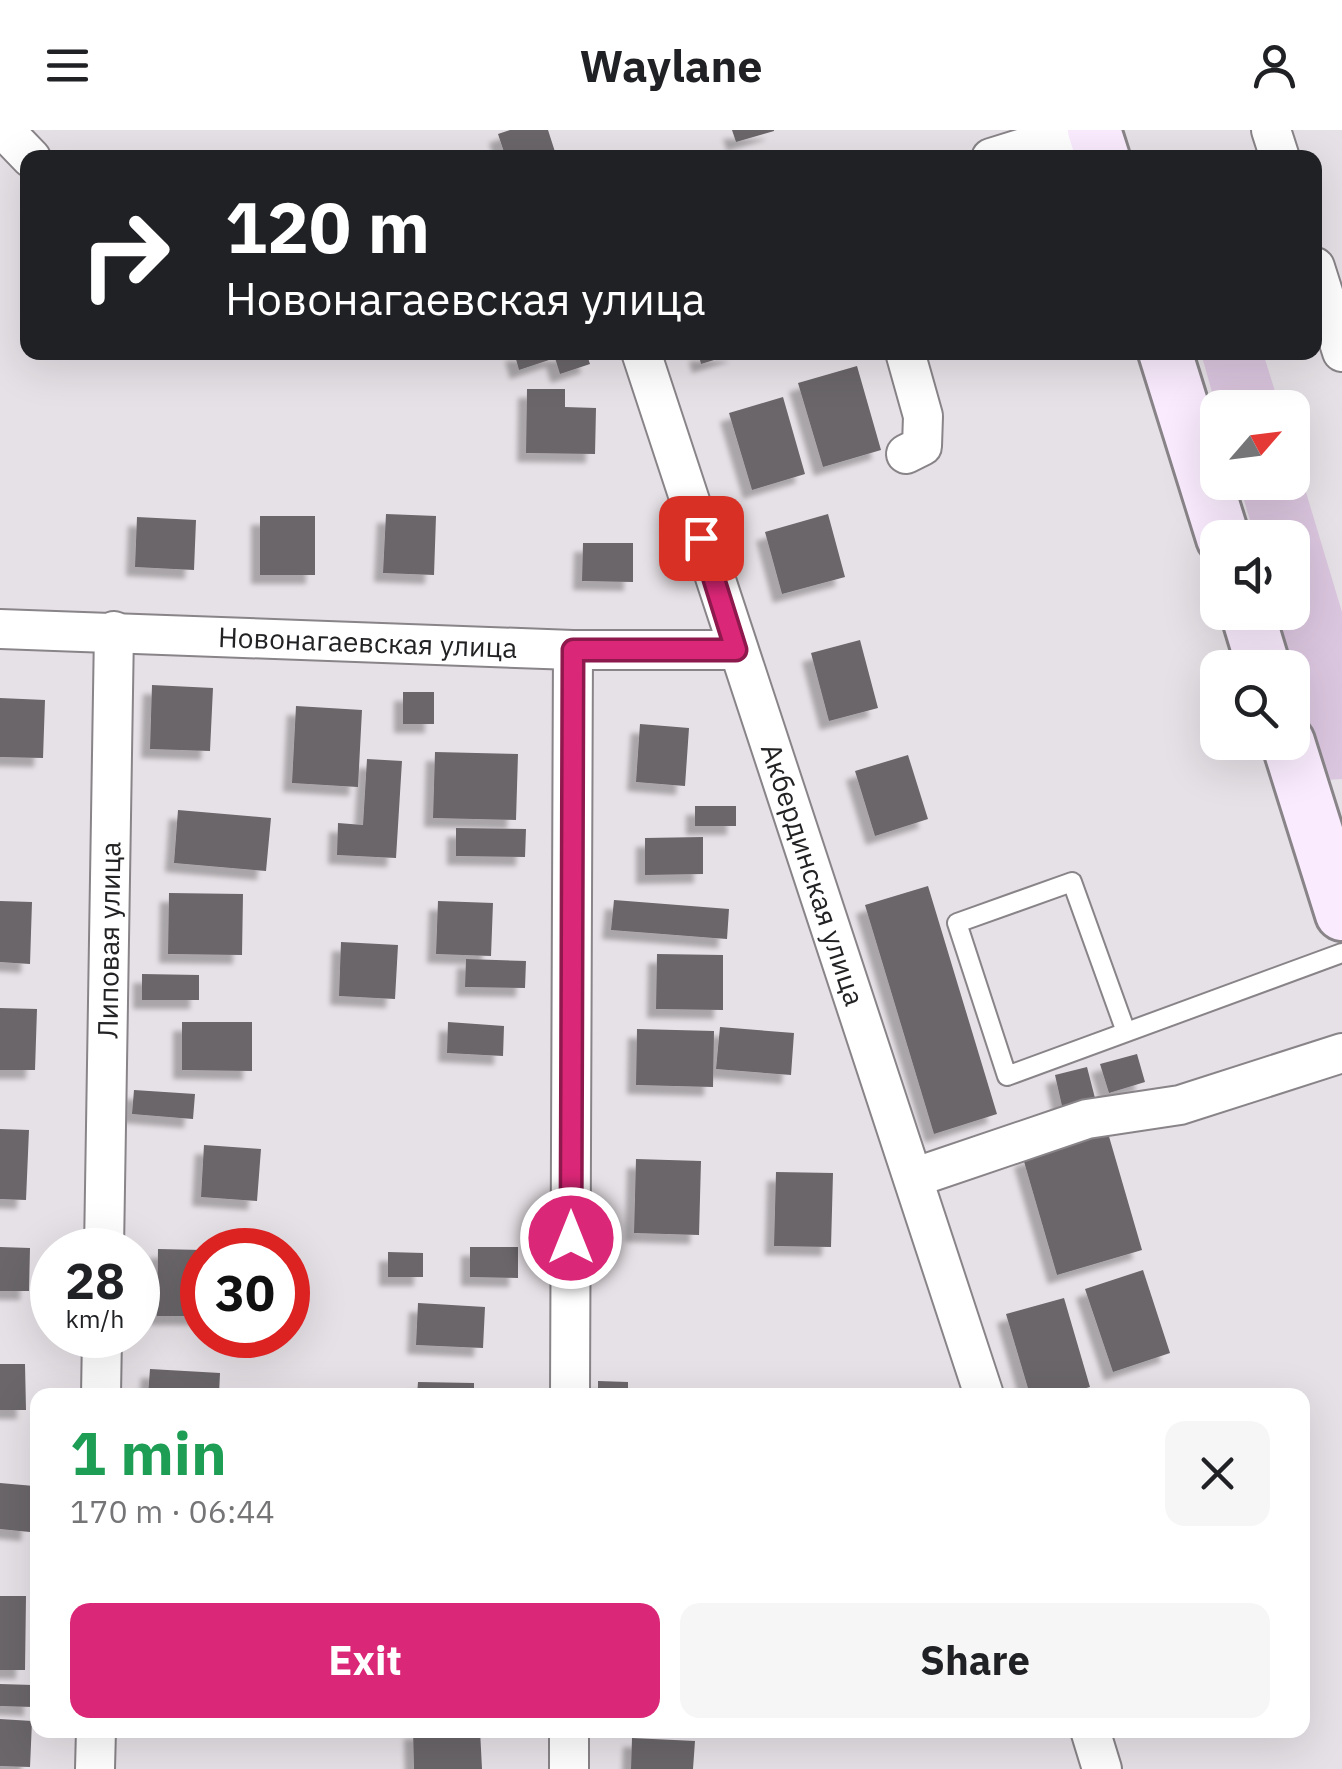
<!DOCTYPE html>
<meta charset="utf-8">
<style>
:root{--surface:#fff;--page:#f6f6f6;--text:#202124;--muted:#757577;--accent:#db2777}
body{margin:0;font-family:"IBM Plex Sans",sans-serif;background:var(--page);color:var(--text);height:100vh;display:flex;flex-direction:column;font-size:38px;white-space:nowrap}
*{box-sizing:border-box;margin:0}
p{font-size:32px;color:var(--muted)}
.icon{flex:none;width:55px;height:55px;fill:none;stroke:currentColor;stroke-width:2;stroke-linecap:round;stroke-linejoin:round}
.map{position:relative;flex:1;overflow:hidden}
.side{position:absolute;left:30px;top:1258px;width:1280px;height:350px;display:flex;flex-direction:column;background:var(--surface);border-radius:20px;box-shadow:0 10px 40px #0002}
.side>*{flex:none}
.guide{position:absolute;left:20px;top:20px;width:1302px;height:210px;border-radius:20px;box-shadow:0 10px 40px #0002;background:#202124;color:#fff;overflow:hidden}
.needle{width:65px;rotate:62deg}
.tools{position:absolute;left:1200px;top:260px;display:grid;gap:20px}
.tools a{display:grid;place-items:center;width:110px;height:110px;border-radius:20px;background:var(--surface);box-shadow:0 10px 40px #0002;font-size:50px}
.speed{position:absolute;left:30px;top:1098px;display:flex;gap:20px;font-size:50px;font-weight:700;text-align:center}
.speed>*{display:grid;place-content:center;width:130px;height:130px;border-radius:50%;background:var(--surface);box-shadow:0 10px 40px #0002;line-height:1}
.speed small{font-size:25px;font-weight:400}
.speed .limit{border:15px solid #d22;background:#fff;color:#111}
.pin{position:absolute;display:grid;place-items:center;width:85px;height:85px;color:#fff;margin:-42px;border-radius:20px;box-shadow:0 5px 15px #0006}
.me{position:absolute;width:110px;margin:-55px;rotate:0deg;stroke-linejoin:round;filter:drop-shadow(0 0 8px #0008)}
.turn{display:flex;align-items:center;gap:35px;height:210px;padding:0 40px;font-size:45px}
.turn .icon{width:130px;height:130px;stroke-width:2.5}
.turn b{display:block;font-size:70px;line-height:85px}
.round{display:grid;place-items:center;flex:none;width:105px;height:105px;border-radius:20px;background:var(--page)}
.head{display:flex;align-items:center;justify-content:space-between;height:170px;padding:0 40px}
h1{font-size:60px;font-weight:700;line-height:75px;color:#1e9e55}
.cta{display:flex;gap:20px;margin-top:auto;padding:20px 40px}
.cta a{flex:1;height:115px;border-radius:20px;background:var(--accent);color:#fff;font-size:40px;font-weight:700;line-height:115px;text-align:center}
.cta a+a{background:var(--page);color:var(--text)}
header{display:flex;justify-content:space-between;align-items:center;height:130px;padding:0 40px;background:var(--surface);font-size:45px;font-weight:700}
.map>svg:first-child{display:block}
.green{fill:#dbc6df}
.building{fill:#6a666a;filter:url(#shadow)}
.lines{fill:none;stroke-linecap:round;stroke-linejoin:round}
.lane-casing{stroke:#888488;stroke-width:22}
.street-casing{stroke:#888488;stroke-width:42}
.secondary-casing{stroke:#888488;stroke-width:58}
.lane{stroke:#fff;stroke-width:18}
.street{stroke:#fff;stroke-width:38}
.secondary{stroke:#faecfe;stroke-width:52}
.route-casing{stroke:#8e194d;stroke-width:25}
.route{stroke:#db2777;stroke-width:18}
.labels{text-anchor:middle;stroke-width:10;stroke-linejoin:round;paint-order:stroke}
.street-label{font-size:28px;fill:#222123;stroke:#fff}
</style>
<header><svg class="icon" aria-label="menu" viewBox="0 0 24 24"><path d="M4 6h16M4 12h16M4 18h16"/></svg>Waylane<svg class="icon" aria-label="person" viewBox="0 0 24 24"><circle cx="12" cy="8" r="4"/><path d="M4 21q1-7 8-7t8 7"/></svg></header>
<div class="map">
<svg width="1342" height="1639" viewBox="0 0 1342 1639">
<defs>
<filter id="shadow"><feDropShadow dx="-9" dy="9" stdDeviation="2.5" flood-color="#0004"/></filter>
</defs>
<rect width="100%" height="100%" fill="#e6e1e6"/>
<path class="green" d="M1201 223H1263L1280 277 1217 280Z
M1293 319 1342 482V649L1326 650 1277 483 1292 482V408L1255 407 1239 353 1292 352Z"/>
<path class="building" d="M510 0H548L557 28H506L498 4Z
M732 0H774V1L736 12Z
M514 222H586L590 234 560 244 555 228 519 240Z
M698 222H737V223L701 234Z
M857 236 881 320 823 337 798 253Z
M527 259H565V277L596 278 595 324 526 323Z
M783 267 805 344 752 360 729 283Z
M386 384 436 386 434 445 383 443Z
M828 384 845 447 782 464 765 402Z
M260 386H315V445H260Z
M137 387 196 390 194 440 135 437Z
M583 413H633V452L582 451Z
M860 510 878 578 829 591 811 523Z
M152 555 213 558 210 621 150 619Z
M403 562H434V594H403Z
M0 568 45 570 43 628 0 627Z
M296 576 362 580 358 657 292 653Z
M640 594 689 598 685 656 636 652Z
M435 622 518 624 516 690 433 688Z
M908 625 928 689 875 706 855 641Z
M367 629 402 631 396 728 337 725 338 693 363 695Z
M695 676H736V696H695Z
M178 680 271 688 266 741 174 733Z
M456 698 526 699 525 727 456 726Z
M703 707V744L645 745V708Z
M928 756 997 984 934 1004 865 775Z
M169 763 243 764 242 825 168 824Z
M614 770 729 779 727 809 611 800Z
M0 771 32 772 30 834 0 832Z
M438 771 493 773 491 826 436 824Z
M341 812 398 815 395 869 339 866Z
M657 824 723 825V880L656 879Z
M466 829 526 831 525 858 465 857Z
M142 844 199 845V870H142Z
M0 878 37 879 35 940H0Z
M182 892H252V941L182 940Z
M448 892 504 896 503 926 447 923Z
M720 897 794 903 791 945 716 939Z
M637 899 714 901 713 957 636 955Z
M1137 924 1145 952 1109 963 1100 934Z
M1087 937 1095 968 1062 976 1055 945Z
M134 960 195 964 193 989 132 984Z
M0 999 29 1000 26 1070 0 1069Z
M1108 1003 1142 1120 1057 1145 1023 1028Z
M204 1015 261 1019 257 1071 201 1067Z
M636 1029 701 1031 699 1105 634 1103Z
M776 1042 833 1043 831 1117 774 1116Z
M0 1117 30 1118 29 1161H0Z
M470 1117H518V1148L470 1147Z
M158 1119 202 1120V1186H157Z
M388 1122 423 1123V1147H388Z
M1143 1140 1170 1223 1113 1242 1085 1159Z
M1064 1168 1090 1257 1062 1265H1030L1006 1184Z
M418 1173 485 1177 483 1218 416 1215Z
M0 1234H25L26 1280H0Z
M150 1239 220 1243 219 1265H148Z
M598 1251 628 1252V1265H598Z
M418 1252 474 1253V1265H417Z
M0 1353 34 1356 30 1402 0 1399Z
M0 1466H26L25 1540H0Z
M0 1554 33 1555V1577L0 1576Z
M0 1589 32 1591 30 1637 0 1636Z
M413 1600H480L482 1639H414Z
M632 1608 695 1611 693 1639H631Z"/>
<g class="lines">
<defs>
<path id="lane" d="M1126 902 1072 752 957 793 1007 946 1342 823"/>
<g id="street">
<path d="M4 0 31 28"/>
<path d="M1271 0 1280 28"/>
<path d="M991 28 1081 0"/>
<path d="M1315 137 1342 222"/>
<path id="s1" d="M641 222 984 1265"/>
<path d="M905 222 923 286 922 316 906 324"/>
<path id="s2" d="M0 499 573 520H736"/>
<path d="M916 1047 1087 989 1180 975 1342 923"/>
<path id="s3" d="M104 1120 114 501"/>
<path d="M101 1265 102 1205"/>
<path d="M570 1265 573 520"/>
<path d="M1090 1600 1102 1639"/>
<path d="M95 1639 96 1600"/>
<path d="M569 1639V1600"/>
</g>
<path id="secondary" d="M1094 0 1103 28
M1165 222 1223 408
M1247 482 1264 538
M1288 612 1342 784"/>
</defs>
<use href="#lane" class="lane-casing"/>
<use href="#street" class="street-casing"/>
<use href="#secondary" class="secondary-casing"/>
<use href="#lane" class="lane"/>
<use href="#street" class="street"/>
<use href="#secondary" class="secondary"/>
</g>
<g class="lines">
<defs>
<path id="route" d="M571 1108 573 520H736L701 408"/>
</defs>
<use href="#route" class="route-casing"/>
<use href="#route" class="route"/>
</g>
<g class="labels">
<g class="street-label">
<text dy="10" stroke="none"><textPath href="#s2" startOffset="368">Новонагаевская улица</textPath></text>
<text dy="10" stroke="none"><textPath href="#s1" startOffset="550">Акбердинская улица</textPath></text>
<text dy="10" stroke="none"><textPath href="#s3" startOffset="310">Липовая улица</textPath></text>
</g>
</g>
</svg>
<div class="tools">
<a><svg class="needle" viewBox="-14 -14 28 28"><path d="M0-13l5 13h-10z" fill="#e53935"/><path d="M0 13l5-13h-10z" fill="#757577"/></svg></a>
<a><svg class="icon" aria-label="sound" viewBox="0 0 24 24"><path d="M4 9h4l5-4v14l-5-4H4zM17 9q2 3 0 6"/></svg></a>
<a><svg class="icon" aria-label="search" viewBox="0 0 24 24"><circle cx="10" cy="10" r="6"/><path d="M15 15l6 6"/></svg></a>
</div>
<div class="speed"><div>28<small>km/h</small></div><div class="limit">30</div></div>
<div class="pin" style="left:701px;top:408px;background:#d93025"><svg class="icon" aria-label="arrive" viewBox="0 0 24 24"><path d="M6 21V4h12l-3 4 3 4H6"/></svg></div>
<svg class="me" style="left:571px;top:1108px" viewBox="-20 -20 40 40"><circle r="17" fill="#db2777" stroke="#fff" stroke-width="3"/><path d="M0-11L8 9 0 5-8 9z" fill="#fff"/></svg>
<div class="guide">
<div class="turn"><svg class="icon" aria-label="right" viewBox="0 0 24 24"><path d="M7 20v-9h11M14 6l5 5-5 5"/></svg><div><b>120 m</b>Новонагаевская улица</div></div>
</div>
<section class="side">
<div class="head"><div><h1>1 min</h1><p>170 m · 06:44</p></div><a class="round"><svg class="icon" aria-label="close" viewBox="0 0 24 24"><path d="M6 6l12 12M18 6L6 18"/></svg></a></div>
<div class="cta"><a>Exit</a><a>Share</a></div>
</section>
</div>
